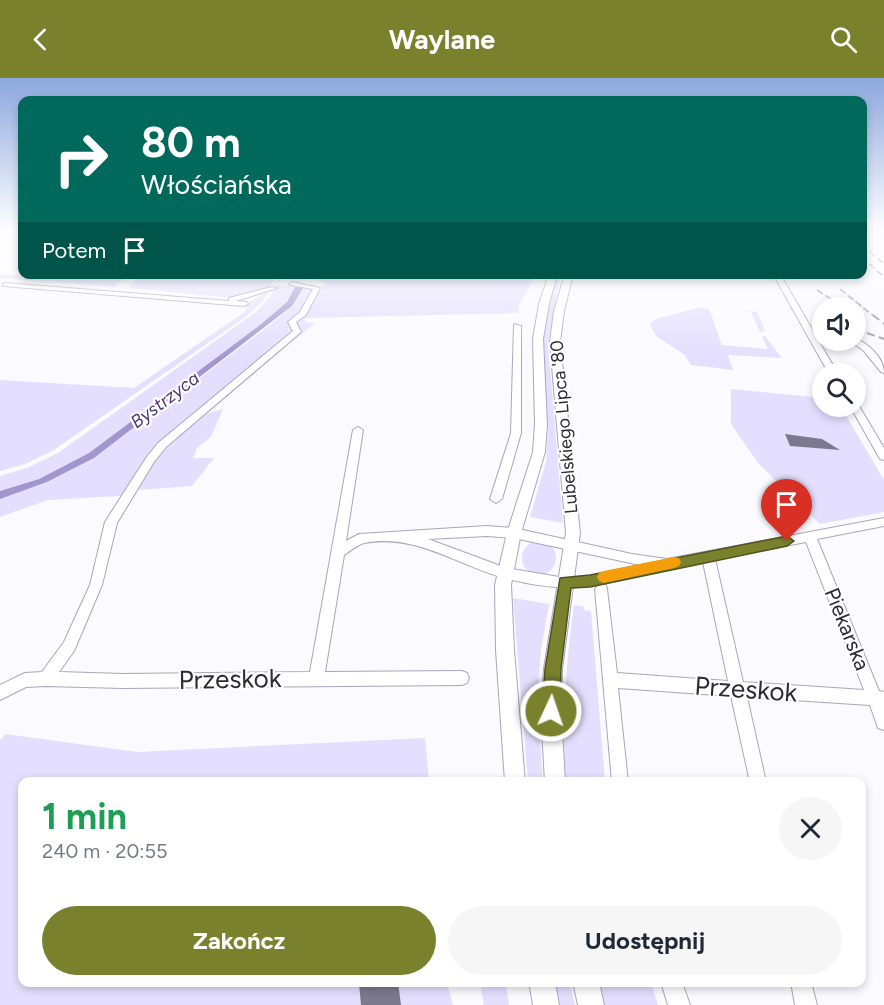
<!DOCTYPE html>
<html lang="pl">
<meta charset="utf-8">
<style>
:root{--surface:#fff;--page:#f6f6f7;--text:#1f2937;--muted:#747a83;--accent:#7a812d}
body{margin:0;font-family:Figtree,sans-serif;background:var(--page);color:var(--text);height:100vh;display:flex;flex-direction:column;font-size:22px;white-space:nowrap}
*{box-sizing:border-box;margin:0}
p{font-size:20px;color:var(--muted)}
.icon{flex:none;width:33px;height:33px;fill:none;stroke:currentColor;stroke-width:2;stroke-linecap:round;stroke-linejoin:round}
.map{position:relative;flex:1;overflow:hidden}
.side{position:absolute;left:18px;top:699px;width:848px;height:210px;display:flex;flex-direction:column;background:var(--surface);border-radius:12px;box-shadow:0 3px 9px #0003}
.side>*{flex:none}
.hud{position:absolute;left:18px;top:18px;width:849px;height:183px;border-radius:12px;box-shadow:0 3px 9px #0003;background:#00695c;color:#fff;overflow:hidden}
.fabs{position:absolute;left:812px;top:219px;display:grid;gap:12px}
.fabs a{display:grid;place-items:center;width:54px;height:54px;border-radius:50%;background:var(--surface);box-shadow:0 3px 9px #0003;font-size:30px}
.pin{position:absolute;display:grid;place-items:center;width:51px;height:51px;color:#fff;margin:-62px -26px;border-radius:50% 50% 50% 0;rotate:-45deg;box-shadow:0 0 6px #0007}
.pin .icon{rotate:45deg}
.me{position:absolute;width:66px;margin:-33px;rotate:3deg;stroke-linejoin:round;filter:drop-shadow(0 0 4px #0008)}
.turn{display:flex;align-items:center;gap:21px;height:126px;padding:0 24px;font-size:27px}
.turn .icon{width:78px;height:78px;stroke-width:2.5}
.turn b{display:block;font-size:42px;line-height:51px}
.then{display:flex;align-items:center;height:57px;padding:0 24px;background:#0003;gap:12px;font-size:22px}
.round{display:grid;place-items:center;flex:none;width:63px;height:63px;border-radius:32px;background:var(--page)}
.overview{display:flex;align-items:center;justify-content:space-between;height:102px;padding:0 24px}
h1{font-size:36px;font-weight:700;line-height:45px;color:#1e9e55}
.primary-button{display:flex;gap:12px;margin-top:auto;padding:12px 24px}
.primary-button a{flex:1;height:69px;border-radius:36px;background:var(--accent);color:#fff;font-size:24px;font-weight:700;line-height:69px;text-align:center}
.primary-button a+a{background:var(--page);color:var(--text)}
header{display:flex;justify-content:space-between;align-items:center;height:78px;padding:0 24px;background:var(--accent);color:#fff;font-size:27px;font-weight:700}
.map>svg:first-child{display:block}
.green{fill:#e4dffe}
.water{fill:#a296cf}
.building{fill:#7c788e}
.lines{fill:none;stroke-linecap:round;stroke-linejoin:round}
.minor-casing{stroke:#aaa5bd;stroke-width:2}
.major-casing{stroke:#aaa5bd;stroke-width:2}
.minor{fill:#fff;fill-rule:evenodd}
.major{fill:#fff;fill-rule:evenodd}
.rail-far1{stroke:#99989f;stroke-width:1.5;stroke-dasharray:7 3;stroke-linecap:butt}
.rail{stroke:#99989f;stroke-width:2;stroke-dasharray:8 4.5;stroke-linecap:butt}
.route{fill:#7a812d;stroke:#4f541d;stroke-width:1.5}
.slow{fill:#f59e0b}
.labels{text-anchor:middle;stroke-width:4.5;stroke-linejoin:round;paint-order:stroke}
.far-water-label{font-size:18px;font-style:italic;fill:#49357b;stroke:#fff}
.far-street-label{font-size:18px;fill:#2c2a33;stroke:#fff}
.street-label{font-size:21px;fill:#2c2a33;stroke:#fff}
.near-street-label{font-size:26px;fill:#2c2a33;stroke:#fff}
</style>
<header><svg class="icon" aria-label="back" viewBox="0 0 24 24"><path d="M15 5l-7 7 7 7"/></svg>Waylane<svg class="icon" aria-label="search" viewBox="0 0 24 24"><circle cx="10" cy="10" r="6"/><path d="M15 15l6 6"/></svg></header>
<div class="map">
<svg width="884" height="927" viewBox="0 0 884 927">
<rect width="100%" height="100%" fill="#fbfaff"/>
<path class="green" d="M0 197H127L115 209 0 200Z
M139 197H277L269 210 234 220 129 210Z
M316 197H536L519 227 518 235 305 240 306 244 315 245 206 336 223 331 211 359 197 370 193 380H214L192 408 138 412 119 418 48 422 0 439V421L47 404 94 380 270 247 292 228 303 210 321 211 324 205 314 199Z
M558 197H560L548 266 563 445 530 439 546 384 548 353 543 271 546 236Z
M277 207 295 209 287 224 260 247 89 375 39 401 0 413V398L27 390 58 375 256 234 269 220Z
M269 213 261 225 244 240 54 372 25 386 0 393V302L134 310 246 233 248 225Z
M698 230 757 234 765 253 760 254 751 234 709 231 722 267 768 271 762 258H765L782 280 728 277 733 292 691 287 685 277 656 258 650 247 655 241Z
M731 311 822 320V328L841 329 884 402V434L820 446 758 385 731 346Z
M522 480a17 17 0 1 1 34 0a17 17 0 1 1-34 0Z
M513 520 549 526 541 571 537 621 543 703H528Z
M574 527 583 528 584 532 591 533 605 703H566C561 644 566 586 574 527Z
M6 656 137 674 425 660 429 703 22 704V904L447 905 453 927H0V662Z
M480 905H506L509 927H484Z
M556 905H570L575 927H560Z
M599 905H651L658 927H604Z"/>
<path class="water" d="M295 209 303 210 292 228 94 380 47 404 0 421V413L39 401 89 375 260 247 287 224Z"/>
<path class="building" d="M785 356 822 361 840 372 790 368Z
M365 904H398L401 927H361L359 906Z"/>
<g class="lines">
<defs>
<path id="minor" d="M773 196H780L838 296H829Z
M292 204 320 210 306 237 296 244 301 254 166 369 154 384 117 445 102 507 74 573 59 594 123 596 310 594 353 352 358 349 363 352 346 463 359 456 487 448 514 450 632 476 667 481 884 440V448L817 461 879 613 884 614V652L878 650 870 627 747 619 766 704H750L731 618 618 610 628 704H612L595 511 599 506C569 513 534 508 504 500 457 487 415 455 364 465 357 467 350 473 344 477L325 594 462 593 467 595 469 600 467 605 462 607 123 610 46 608 26 609 0 622V607L25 595 42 594 64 564 90 507 105 444 146 380 158 365 293 253 288 244 300 234 313 211 290 207 289 206ZM487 458 514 460 640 487 590 498 565 500 506 490 428 461ZM806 464 864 612 743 604 715 481ZM703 484 728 603 617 595 607 511 606 507 601 506Z
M5 205 229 223V220L272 209 277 210 236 223 247 224 248 226 244 228 3 208V206Z
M514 246 521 248V355L502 421 496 425 490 421 511 355Z
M855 260C868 266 884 279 884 295L881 294 863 272 851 264 855 262Z
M855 325 859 328 884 370V382L880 381 850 328H855Z
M661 904H682L690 927H668Z
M791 904H811L817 927H795Z"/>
<path id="major" d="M549 196H557L549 226 543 261 547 346 545 374 521 455 511 507 514 572 525 704H505L496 572 495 507 507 455 533 374 535 346 533 261 539 226Z
M565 196H573L564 233 560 264 580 455 562 591 561 633 565 704H545L541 633 544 591 566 455 550 264 554 233Z
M529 904H555L559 927H533Z
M573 904H599L604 927H578Z"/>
</defs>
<use href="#minor" class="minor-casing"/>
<use href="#major" class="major-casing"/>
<use href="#minor" class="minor"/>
<use href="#major" class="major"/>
<path class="rail-far1" d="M873 151 884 160
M862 167 884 186
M862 179 884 199
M840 211 875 239
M817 212 845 230"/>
<path class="rail" d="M873 237 884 246
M867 255 884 261"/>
</g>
<linearGradient id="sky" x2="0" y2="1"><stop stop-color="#8ca8de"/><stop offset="0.54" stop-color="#fdfdff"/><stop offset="1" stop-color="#fdfdff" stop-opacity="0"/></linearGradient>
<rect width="884" height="281" fill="url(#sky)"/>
<path class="route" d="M787 458 794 463 787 468 590 509 571 510 561 591 560 633 557 639 551 642 545 639 542 633 545 591 560 500 590 497Z"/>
<path class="slow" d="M674 479 679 480 681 484 679 488 674 490 604 505 599 503 597 499 599 495 604 493Z"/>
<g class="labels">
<g class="far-water-label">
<text transform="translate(165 322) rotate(-37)" y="6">Bystrzyca</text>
</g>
<g class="far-street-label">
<text transform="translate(564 349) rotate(-95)" y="6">Lubelskiego Lipca '80</text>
</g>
<g class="street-label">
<text transform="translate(847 551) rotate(68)" y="7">Piekarska</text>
</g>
<g class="near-street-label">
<text transform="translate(230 601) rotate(-1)" y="9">Przeskok</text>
<text transform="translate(746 611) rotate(4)" y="9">Przeskok</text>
</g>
</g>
</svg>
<div class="fabs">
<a><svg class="icon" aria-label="sound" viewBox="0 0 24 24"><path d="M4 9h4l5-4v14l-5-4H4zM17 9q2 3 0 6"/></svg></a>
<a><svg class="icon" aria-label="search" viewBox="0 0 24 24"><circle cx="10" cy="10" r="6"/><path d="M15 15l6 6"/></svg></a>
</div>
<div class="pin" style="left:787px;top:463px;background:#d93025"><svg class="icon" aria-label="arrive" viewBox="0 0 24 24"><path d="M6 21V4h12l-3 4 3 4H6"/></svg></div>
<svg class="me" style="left:551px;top:633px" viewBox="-20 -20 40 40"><circle r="17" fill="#7a812d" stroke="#fff" stroke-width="3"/><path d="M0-11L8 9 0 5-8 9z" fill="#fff"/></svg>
<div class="hud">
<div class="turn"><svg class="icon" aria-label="right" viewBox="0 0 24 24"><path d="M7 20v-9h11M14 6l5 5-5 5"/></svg><div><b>80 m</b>Włościańska</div></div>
<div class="then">Potem<svg class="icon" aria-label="arrive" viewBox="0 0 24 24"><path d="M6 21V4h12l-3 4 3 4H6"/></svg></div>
</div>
<section class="side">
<div class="overview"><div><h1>1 min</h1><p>240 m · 20:55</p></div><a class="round"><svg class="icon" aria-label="close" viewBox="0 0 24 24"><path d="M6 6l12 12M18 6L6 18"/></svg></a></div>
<div class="primary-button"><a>Zakończ</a><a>Udostępnij</a></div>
</section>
</div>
